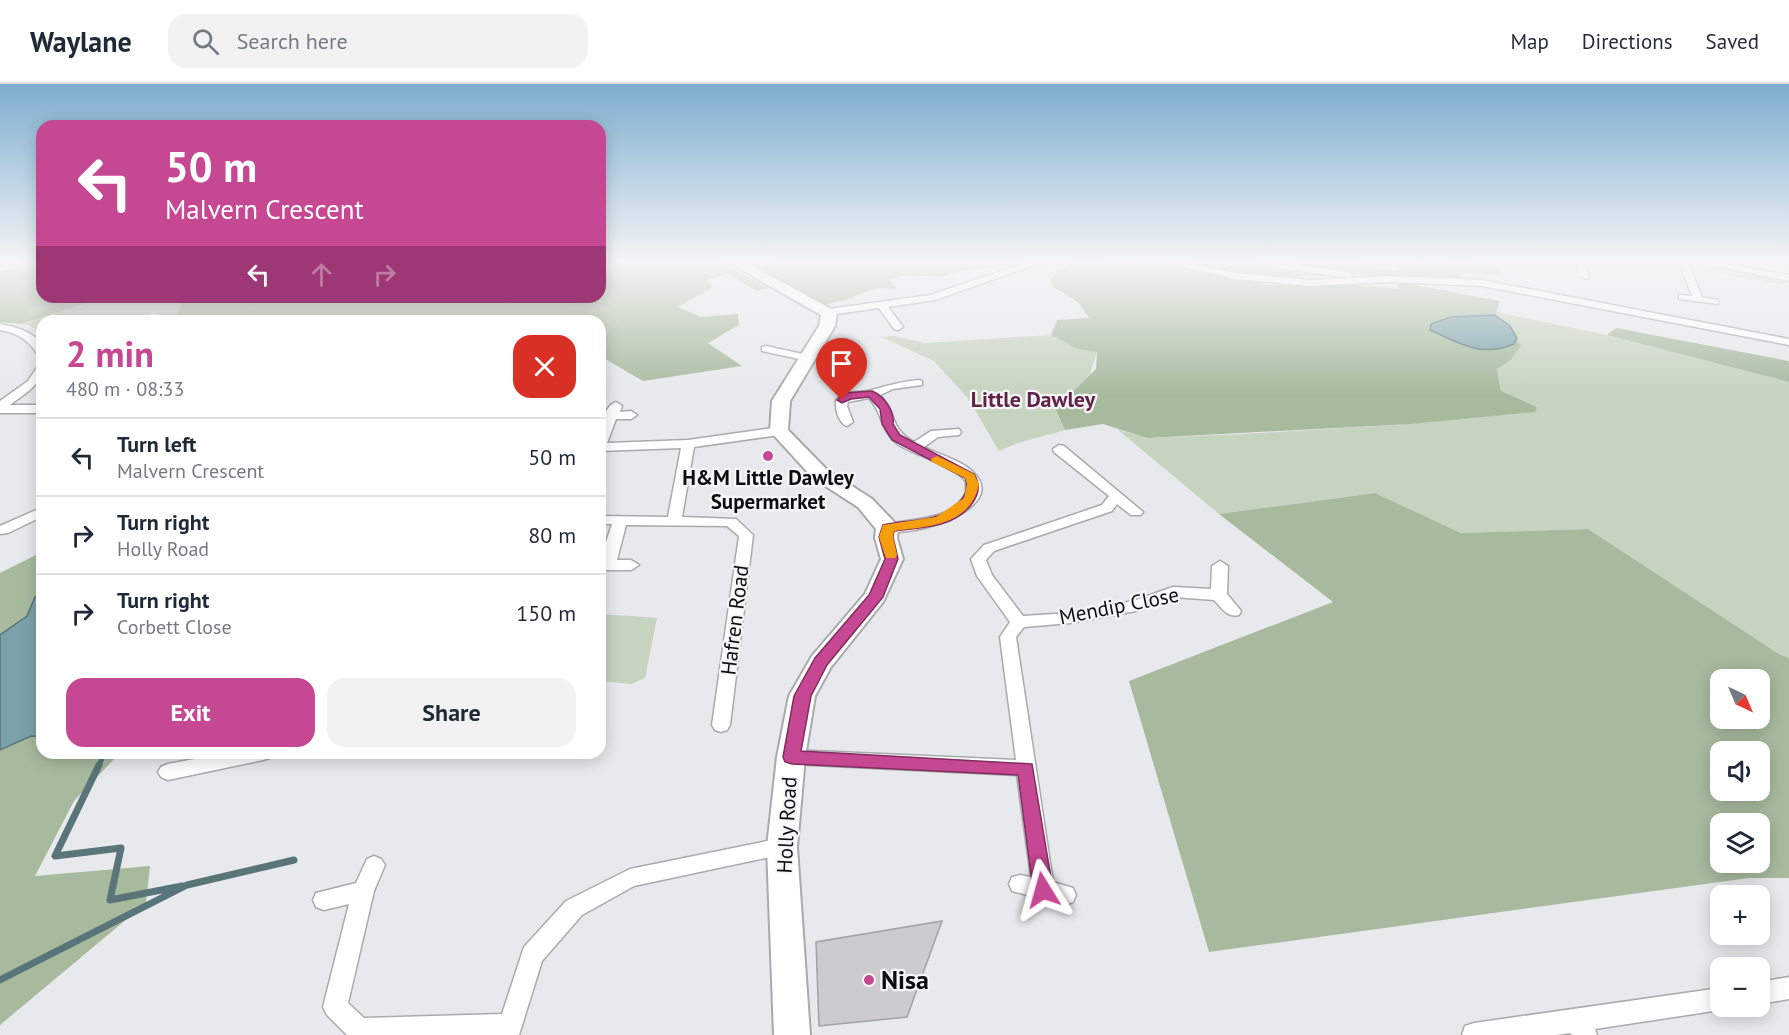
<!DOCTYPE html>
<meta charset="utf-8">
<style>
:root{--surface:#fff;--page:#f2f2f3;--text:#1f2937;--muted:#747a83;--line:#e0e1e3;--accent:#c64792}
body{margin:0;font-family:"PT Sans",sans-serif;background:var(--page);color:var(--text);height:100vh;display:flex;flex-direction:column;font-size:22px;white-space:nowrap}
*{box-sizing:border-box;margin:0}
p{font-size:20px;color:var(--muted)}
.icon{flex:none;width:33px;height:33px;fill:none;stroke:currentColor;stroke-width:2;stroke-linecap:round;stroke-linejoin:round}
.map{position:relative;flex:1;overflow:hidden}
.drawer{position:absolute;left:36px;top:231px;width:570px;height:444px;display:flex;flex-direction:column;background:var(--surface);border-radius:18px;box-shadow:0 3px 15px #0003}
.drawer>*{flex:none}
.guide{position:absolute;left:36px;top:36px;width:570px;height:183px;border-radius:18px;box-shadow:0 3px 15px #0003;background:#c64792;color:#fff;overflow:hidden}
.needle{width:39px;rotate:136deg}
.controls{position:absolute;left:1710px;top:585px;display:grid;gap:12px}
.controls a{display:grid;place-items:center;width:60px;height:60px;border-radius:12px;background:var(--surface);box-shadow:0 3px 15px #0003;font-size:30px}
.pin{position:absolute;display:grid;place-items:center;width:51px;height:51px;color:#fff;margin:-62px -26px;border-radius:50% 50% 50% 0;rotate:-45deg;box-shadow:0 0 6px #0007}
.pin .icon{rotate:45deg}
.me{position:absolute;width:66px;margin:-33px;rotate:352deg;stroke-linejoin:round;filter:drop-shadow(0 0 4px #0008)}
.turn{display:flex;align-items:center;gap:21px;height:126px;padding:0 30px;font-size:27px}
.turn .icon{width:78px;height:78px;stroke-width:2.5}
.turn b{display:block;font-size:42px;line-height:51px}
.lanes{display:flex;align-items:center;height:57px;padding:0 30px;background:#0003;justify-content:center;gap:30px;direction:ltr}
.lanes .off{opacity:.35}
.round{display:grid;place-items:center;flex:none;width:63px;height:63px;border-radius:18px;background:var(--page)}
.head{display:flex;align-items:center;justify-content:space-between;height:102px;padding:0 30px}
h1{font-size:36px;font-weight:600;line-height:45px;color:var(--accent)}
.button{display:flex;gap:12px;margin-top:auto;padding:12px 30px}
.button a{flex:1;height:69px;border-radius:18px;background:var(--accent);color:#fff;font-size:24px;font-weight:600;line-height:69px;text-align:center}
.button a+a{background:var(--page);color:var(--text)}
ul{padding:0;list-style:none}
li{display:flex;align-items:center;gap:18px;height:78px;padding:0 30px;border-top:2px solid var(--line)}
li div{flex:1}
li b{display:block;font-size:22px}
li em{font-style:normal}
header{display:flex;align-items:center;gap:36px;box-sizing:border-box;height:84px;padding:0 30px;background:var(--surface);border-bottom:2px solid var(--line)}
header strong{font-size:28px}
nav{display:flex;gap:33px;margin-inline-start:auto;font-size:21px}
.search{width:420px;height:54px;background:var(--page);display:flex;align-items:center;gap:15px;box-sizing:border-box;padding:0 21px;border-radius:18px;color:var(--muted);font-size:22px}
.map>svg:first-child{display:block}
.green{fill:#c6d3bf}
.forest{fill:#a7ba9e;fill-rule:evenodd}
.water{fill:#7ba2a9;stroke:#5a757a;stroke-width:1.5}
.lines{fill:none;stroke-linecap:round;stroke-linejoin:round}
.stream-far1{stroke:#5a757a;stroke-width:5}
.stream{stroke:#5a757a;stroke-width:7}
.building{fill:#cccccf;stroke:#a2a2a5;stroke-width:1.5}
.street-casing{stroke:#aaaaae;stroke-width:3}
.secondary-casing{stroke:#aaaaae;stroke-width:4}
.street{fill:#fff;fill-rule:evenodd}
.secondary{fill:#fff;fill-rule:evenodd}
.route{fill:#c64792;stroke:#812e5f;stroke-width:1.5}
.slow{fill:#f59e0b}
.poi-dot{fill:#c64792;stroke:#f6f6f9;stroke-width:2}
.labels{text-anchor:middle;stroke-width:4.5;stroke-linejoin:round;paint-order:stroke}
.poi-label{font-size:21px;font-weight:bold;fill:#0d0d0e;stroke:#f6f6f9}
.street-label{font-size:21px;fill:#0d0d0e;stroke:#f6f6f9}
.far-district-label{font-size:22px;font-weight:bold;fill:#602246;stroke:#f6f6f9}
.near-poi-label{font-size:26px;font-weight:bold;fill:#0d0d0e;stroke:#f6f6f9;text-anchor:start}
</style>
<header>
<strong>Waylane</strong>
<div class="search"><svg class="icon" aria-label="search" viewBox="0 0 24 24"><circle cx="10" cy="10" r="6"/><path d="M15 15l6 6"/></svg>Search here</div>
<nav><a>Map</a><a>Directions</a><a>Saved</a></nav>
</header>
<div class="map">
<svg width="1789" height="951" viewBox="0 0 1789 951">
<rect width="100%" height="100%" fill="#e8e9ec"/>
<path class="green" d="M1687 178 1784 195 1785 201 1690 185Z
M108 213H186L172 237H164L155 229 120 237H42V251L29 241 20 240Z
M1496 228 1607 251 1789 298V574L1779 570 1588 445 1461 449 1375 409 1219 430 1117 345 1147 354 1243 350 1410 340 1537 323 1501 307 1497 285 1511 276 1521 262 1510 242 1495 231Z
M1051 251 1077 265 1097 268 1090 290 1055 324 1065 346 1018 359 999 367 968 314 934 277 881 253 893 252 925 259Z
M600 530 657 534 645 594 631 600 600 597Z"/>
<path class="forest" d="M600 178H718L770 204 756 207 729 190 706 196 713 203 678 223 701 233 738 230 739 241 708 259 742 282 643 297 600 272V237H172L186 213H600Z
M775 178H1027L1017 181 959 187 943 193 906 191 889 196 897 205 875 204 846 216 824 221 754 183Z
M1068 178 1162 180 1268 201 1314 202 1344 200 1400 205 1394 197 1500 217 1495 231 1451 233 1430 246 1470 264 1514 260 1517 254 1521 262 1511 276 1497 285 1501 307 1537 323 1535 328 1410 340 1147 354 1103 340 1065 346 1055 324 1096 285 1097 268 1077 265 1051 251 1057 236 1089 234 1078 218 1053 203 1051 195 1057 185 1068 182Z
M1180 178H1248L1334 192 1267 193Z
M1275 178H1362L1371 184 1398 186 1396 182 1413 183 1411 178 1443 180 1442 178 1500 180 1502 191 1460 189 1465 196 1371 192Z
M42 180V213H108L20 240 0 238V188Z
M1616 244 1789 277V298L1607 251Z
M1375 409 1461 449 1588 445 1779 570 1789 574V794H1749L1209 868 1129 597 1333 518 1219 430ZM1720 596H1760V634H1720ZM1720 668H1760V706H1720ZM1720 740H1760V778H1720Z
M42 468V669H120L74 717 35 792 150 782 146 819 0 941V489Z"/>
<path class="water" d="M1495 231 1510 242 1517 254 1514 260C1481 274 1459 259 1430 246L1431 240 1451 233Z
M42 510V653L31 652 0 666V551L27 532 35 513Z"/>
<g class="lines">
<path class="stream-far1" d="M97 669 102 675 98 683"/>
<path class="stream" d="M99 681 55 772 121 764 110 816 182 802
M0 896 187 801 294 776"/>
</g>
<path class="building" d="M942 837 907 933 819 942 816 858Z"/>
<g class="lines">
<defs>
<path id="street" d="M1029 178H1043L935 216 888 223 903 243 898 246 894 245 879 224 829 231 824 228 829 225 930 211Z
M1164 178H1181L1235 189 1308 196 1389 192 1482 196 1789 255V261L1482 202 1389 198 1308 202 1235 195Z
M1254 178H1277L1349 188 1354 191 1349 194 1259 181Z
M1581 178H1590L1587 183 1588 195 1580 193 1577 183Z
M1679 178H1688L1702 213 1718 216V220L1679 215V211L1692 212Z
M1696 178H1715L1789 191V197Z
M148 232 155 237H144V233Z
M0 240C16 243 31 247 42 260V272L38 271C29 256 17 249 0 246Z
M766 262 812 272 814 274 808 277 762 267V263Z
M42 281C42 302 25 309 10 321H42V329H0V317L28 297 38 282Z
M918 296 922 297V301L893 305 880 311C898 331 889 344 914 358L931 347 959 345 961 348 959 351 938 353 924 363C940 371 961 376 974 389 1012 428 894 459 880 444L882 441C910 434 950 439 966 409V398C952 378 919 374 899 361 881 349 883 329 869 314L848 318 847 322 853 338 847 342C838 339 835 324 836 316 846 305 859 310 872 306 889 301 900 298 918 296Z
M616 318 622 322 620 328 631 327 637 331 631 335H616L607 359 688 356 779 343 785 347 779 351 694 363 682 433 736 435 753 451 730 641 727 646 721 648 715 646 712 641 739 452 727 442 626 441 617 476H631L639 481 631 486H600V476L612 440H600V432L668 433 681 364 600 367C600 353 600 324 616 318Z
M1059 361 1064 362 1143 428 1141 431H1131L1117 420 1112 427 994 467 986 476 992 491 1023 532 1070 529 1133 517 1173 503 1211 505 1212 482 1220 477 1228 482 1227 510 1241 527 1239 531C1227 534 1222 524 1214 516L1174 513 1136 527 1070 539 1024 543 1016 553 1053 798 1073 804 1076 811 1073 818 1065 821 1012 807 1009 800 1012 793 1020 791 1031 793 1017 691 791 680 784 678 782 673 784 668 791 666 1016 676 1000 553 1010 538 977 492 971 475 984 461 1102 421 1109 412 1054 368 1053 365Z
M36 426 42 428 41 433 8 449 0 450V442Z
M226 669H272L270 674 263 676 168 696 161 693 158 688 161 683 168 680Z
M782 754 789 757 792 763 789 769 634 802 582 831 542 877 519 951H347L327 931 323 923 349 820 324 826 316 823 313 816 316 809 356 799 367 775 374 772 381 775 385 781 374 807 348 919 364 934 502 930 524 863 566 817 630 785Z
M1789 893V915L1760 920V898Z
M1720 904V922H1729L1720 926 1595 945 1597 951H1572L1570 949 1556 951H1462L1465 942 1474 939Z"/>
<path id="secondary" d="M728 178H745L837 228 835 242 790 317 788 346 827 386 872 415 895 439 898 444 897 454 903 475 883 518 831 583 815 612 805 673 797 763 810 951H774L767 763 777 673 789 612 812 572 865 510 881 475 875 454 876 445 858 423 813 394 770 347 772 317 819 242 821 231Z"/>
</defs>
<use href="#street" class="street-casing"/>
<use href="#secondary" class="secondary-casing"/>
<use href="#street" class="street"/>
<use href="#secondary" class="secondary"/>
</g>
<linearGradient id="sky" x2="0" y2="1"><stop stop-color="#7cadcf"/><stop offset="0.57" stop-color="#f5f5f6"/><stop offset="1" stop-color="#f5f5f6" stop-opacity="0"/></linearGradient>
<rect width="1789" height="311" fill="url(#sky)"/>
<path class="route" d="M872 307C884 312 895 327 893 340L900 351 974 390C988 412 963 434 941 440 926 444 909 445 894 447L893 453 898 475 883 513 827 581 811 612 801 667 1032 680 1053 806 1050 812 1043 814 1036 812 1033 806 1018 691 792 680 785 678 783 673 794 612 815 574 869 511 885 475 879 453 883 441C900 437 917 438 934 433 950 429 973 413 965 394L892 356 882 340 880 325 869 313 851 315 842 319 837 316 844 309Z"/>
<path class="slow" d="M937 372 974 390 979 400C970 442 929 442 894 447L893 453 897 471 895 474H886L879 453 883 441 936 433 964 414 967 400 965 394 932 378 931 375Z"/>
<g class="poi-dot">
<circle cx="768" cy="372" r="6"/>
<circle cx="869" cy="896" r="6"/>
</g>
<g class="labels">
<g class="poi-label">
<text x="768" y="401">H&amp;M Little Dawley<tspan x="768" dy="24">Supermarket</tspan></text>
</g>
<g class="street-label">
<text transform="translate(1119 522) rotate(-11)" y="7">Mendip Close</text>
<text transform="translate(735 536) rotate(-83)" y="7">Hafren Road</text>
<text transform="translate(787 741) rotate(-87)" y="7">Holly Road</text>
</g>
<g class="far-district-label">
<text x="1033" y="323">Little Dawley</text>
</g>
<g class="near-poi-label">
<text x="881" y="905">Nisa</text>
</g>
</g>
</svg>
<div class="controls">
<a><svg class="needle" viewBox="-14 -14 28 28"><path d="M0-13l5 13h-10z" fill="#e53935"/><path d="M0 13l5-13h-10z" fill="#747a83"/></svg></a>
<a><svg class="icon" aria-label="sound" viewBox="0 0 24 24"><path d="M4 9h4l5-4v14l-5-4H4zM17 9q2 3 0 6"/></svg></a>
<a><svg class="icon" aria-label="layers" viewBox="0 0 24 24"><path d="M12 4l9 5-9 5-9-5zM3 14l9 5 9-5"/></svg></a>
<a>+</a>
<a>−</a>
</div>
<div class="pin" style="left:842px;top:316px;background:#d93025"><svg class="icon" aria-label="arrive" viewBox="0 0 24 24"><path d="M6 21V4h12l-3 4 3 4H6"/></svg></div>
<svg class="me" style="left:1043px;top:806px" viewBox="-20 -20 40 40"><path d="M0-17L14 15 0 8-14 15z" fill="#c64792" stroke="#fff" stroke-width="4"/></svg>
<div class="guide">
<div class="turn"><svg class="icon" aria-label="left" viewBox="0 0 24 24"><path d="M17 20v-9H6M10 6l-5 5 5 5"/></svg><div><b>50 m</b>Malvern Crescent</div></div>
<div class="lanes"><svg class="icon" aria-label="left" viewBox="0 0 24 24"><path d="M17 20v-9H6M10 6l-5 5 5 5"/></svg><svg class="icon off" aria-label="ahead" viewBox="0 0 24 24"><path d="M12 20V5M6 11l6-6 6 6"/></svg><svg class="icon off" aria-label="right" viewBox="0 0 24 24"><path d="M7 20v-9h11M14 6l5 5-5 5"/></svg></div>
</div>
<section class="drawer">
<div class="head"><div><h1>2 min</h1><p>480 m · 08:33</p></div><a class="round" style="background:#d93025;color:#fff"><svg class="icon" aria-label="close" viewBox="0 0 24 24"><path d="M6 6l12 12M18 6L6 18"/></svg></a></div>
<ul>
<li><svg class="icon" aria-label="left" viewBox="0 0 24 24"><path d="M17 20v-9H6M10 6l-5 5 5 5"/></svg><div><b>Turn left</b><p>Malvern Crescent</p></div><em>50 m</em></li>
<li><svg class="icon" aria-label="right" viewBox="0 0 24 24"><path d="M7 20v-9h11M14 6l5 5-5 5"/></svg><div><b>Turn right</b><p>Holly Road</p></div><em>80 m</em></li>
<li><svg class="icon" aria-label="right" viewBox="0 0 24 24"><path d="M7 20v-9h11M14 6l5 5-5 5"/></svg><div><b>Turn right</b><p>Corbett Close</p></div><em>150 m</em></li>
</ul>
<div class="button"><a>Exit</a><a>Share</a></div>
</section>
</div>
